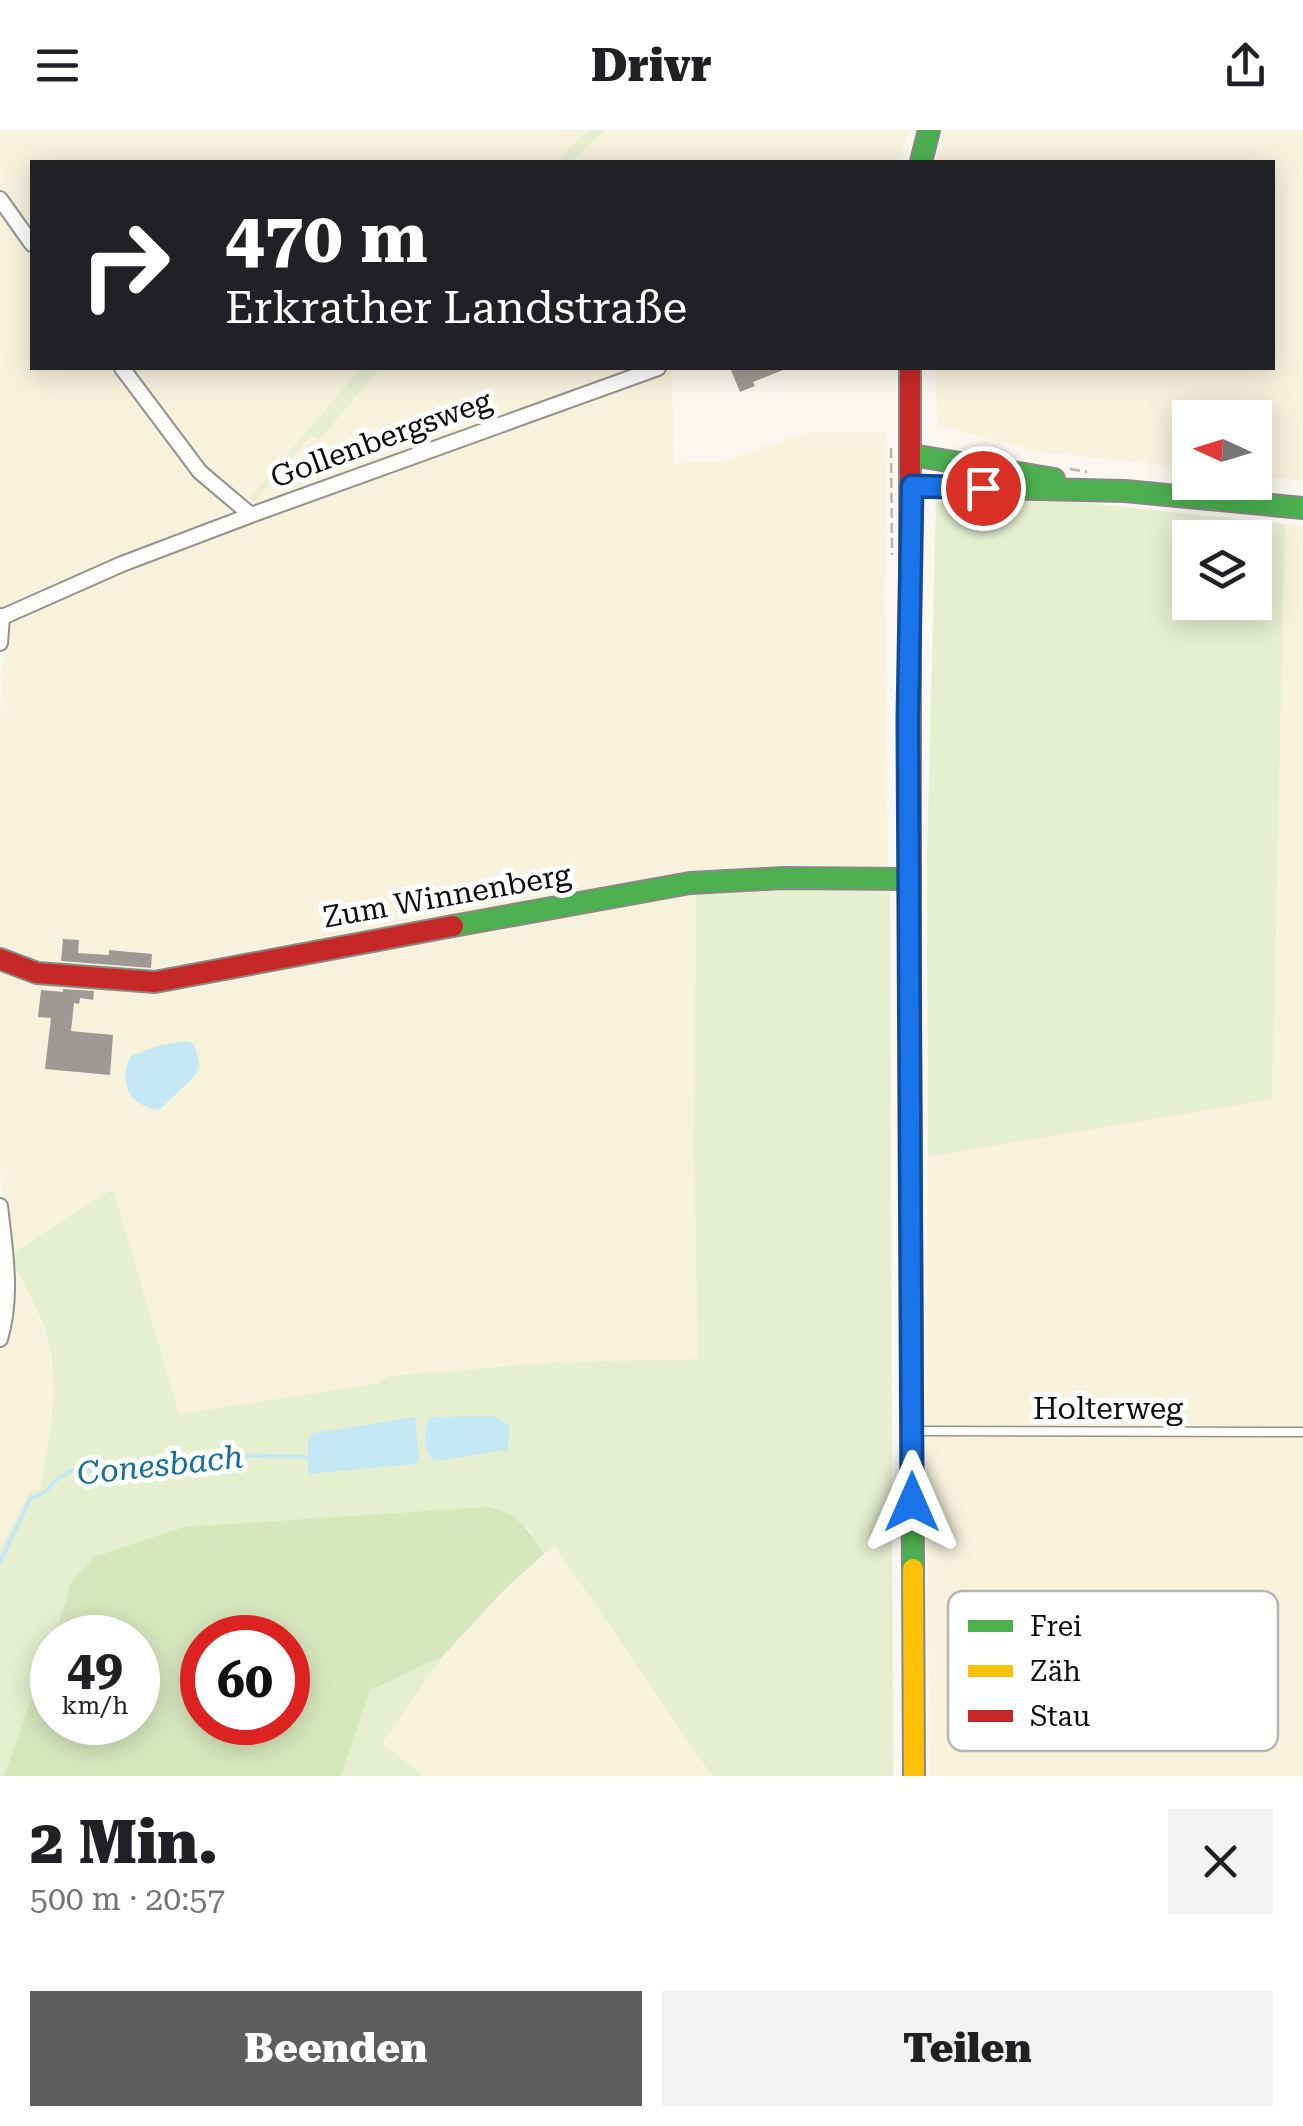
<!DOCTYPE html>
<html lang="de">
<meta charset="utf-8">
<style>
:root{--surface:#fff;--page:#f2f2f2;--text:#202124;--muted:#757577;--accent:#5f5e5c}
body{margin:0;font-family:"Roboto Serif",serif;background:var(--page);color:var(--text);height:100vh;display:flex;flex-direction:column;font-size:38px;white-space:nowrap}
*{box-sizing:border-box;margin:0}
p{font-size:32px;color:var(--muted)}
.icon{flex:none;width:55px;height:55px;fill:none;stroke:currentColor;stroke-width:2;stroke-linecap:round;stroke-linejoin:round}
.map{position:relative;height:1646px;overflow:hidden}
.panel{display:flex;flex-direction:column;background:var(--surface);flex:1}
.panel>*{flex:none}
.hud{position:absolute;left:30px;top:30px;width:1245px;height:210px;border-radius:0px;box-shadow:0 5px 25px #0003;background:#202124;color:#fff;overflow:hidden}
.needle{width:65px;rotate:274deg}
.controls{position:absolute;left:1172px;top:270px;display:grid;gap:20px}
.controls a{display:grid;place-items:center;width:100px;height:100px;border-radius:0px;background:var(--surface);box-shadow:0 5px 25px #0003;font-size:50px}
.speed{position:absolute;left:30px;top:1485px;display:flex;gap:20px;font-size:50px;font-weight:700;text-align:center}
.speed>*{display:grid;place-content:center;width:130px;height:130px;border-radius:50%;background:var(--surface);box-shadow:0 5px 25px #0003;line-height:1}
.speed small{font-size:25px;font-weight:400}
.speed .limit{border:15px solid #d22;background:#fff;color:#111}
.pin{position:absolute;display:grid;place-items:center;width:85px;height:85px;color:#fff;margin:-42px;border:5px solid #fff;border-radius:50%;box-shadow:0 2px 10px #0007}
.me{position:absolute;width:110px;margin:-55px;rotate:0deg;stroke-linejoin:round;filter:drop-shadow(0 0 8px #0008)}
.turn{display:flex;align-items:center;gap:35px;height:210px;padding:0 30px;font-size:45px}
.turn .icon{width:130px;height:130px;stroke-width:2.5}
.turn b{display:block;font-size:70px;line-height:85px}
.round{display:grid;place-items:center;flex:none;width:105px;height:105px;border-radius:0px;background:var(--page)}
.summary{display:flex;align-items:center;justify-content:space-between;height:170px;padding:0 30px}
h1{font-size:60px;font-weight:800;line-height:75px}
.button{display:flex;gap:20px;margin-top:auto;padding:20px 30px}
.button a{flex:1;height:115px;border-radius:0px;background:var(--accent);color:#fff;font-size:40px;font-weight:800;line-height:115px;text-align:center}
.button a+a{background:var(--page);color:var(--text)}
header{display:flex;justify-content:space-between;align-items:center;height:130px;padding:0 30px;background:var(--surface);font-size:45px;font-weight:800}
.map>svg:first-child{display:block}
.farmland{fill:#f7f2dc}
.green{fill:#e6efd0;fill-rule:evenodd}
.forest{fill:#d7e7bd;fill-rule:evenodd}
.water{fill:#c6e8f5}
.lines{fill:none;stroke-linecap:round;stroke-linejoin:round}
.stream{stroke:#c6e8f5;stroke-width:4}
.building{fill:#9d9a96}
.lane-casing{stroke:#93928f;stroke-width:11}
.street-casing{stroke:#93928f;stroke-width:18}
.fast-casing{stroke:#8a8885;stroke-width:24}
.slow-casing{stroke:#8a8885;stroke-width:24}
.jam-casing{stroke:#8a8885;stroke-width:24}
.path{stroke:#b7b6b5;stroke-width:2.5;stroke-dasharray:10 5;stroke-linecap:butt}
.lane{stroke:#fefefd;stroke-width:8}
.street{stroke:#fefefd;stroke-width:14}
.fast{stroke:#4caf50;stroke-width:20}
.slow{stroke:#ffc107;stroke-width:20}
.jam{stroke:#c62828;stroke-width:20}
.route-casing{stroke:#114b97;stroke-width:25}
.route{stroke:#1a73e8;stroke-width:18}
.labels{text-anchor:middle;stroke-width:10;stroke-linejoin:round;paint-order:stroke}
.street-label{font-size:30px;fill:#0c0c0c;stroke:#fff}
.water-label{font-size:32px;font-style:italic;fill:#156e9e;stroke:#fff}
.key{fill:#fff;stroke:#b6b6b6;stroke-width:2.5}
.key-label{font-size:28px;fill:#0c0c0c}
</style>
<header><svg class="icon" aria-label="menu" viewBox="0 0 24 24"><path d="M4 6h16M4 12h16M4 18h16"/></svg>Drivr<svg class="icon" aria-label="share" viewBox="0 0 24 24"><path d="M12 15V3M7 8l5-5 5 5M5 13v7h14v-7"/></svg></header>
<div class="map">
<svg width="1303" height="1646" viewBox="0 0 1303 1646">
<rect width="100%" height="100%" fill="#faf7f0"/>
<path class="farmland" d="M0 0H588L557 32H32V104L0 60Z
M604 0H908L899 32H573Z
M945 0H1303V351L1255 345V288H1190V338L1039 322 938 296 935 238H1272V32H936Z
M0 78 32 123V238H116L228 373 223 389 0 477Z
M129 238H361L251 367 269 356 312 306 319 310 380 238H639L266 374 253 371 203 337Z
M672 238 674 333 720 332 808 302H887L884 466 888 740 696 758 694 1020 698 1229 558 1232 388 1246 379 1253 179 1284 113 1060 39 1186 49 1216 52 1247 50 1309 40 1361 31 1360 0 1418V1207L8 1119 0 1036V588L6 504 13 488 124 440 246 393Z
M1285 394 1303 396V1646H930L926 1309 928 1027 1272 969Z
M556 1417 712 1646H423L382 1613 442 1526 502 1462Z"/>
<path class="green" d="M588 0H604L573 32H557Z
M361 238H380L319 310 311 306 255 371 250 368Z
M1068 371 1285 394 1272 969 928 1027 927 727 936 372ZM1190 408H1255V472H1190Z
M890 756 893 1646H712L556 1417 544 1424 527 1397 71 1452 36 1565 4 1646H0V1418L31 1360H40C49 1314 58 1266 50 1219 44 1186 24 1155 10 1125L113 1059 179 1284 379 1253 388 1246 558 1232 698 1229 694 1020 696 758Z
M442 1527 382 1613 423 1646H341L370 1560Z"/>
<path class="forest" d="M488 1377C517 1383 529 1400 544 1424L502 1462 442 1527 370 1560 341 1646H4L52 1511V1592H138V1508L54 1507 71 1452 94 1427 184 1397ZM202 1508H288V1592H202Z"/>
<path class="water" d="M187 911 194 914 200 935 194 947 159 980C129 976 117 952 131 926L157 916Z
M493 1286 509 1295 508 1320 435 1331C422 1320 423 1302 430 1287Z
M415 1287 419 1331 415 1334 308 1344V1310L313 1303Z"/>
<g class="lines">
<path class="stream" d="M0 1432 30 1369 45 1362 58 1348 73 1340 118 1343 189 1330 206 1336 221 1334 228 1325 308 1327"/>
</g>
<path class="building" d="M739 238H788L753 252 755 256 740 262 731 240Z
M63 809 79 810 78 823 109 825V820L152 824 151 838 61 831Z
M63 859 94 861 93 870 80 868 79 874 74 873 71 901 113 905 110 945 45 939 51 888 38 887 41 860 63 862Z"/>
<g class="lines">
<defs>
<path id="lane" d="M917 1301 1303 1302"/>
<path id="street" d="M0 69 32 114
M122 238 200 342 251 385 658 238
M0 488 122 434 251 385
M0 513 2 486
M0 1076C5 1120 13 1166 0 1209"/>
<path id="fast" d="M921 32 929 0
M912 325 1054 349
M912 356 1125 361 1303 378
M453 796 690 753 784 748 910 749
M910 902 913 1439"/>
<path id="slow" d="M913 1439 914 1646"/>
<path id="jam" d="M0 829 37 843 155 852 453 796
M910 902V238"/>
</defs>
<use href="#lane" class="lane-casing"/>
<use href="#street" class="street-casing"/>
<use href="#fast" class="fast-casing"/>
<use href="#slow" class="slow-casing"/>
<use href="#jam" class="jam-casing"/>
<path class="path" d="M891 318 892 425
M1070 339 1087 342"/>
<use href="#lane" class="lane"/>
<use href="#street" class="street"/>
<use href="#fast" class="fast"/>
<use href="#slow" class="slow"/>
<use href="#jam" class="jam"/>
</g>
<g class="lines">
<defs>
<path id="route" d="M912 1372 908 589 912 356 983 358"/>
</defs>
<use href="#route" class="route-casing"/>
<use href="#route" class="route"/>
</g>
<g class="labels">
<g class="street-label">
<text transform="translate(381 309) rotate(-20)" y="10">Gollenbergsweg</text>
<text transform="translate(447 766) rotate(-10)" y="10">Zum Winnenberg</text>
<text x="1108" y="1289">Holterweg</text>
</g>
<g class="water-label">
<text transform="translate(160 1335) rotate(-6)" y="11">Conesbach</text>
</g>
</g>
<rect x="948" y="1461" width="330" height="160" rx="15" class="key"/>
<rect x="968" y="1490" width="45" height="12" fill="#4caf50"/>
<rect x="968" y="1535" width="45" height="12" fill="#ffc107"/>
<rect x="968" y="1580" width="45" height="12" fill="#c62828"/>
<g class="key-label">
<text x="1030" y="1506">Frei</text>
<text x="1030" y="1551">Zäh</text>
<text x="1030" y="1596">Stau</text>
</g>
</svg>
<div class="controls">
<a><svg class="needle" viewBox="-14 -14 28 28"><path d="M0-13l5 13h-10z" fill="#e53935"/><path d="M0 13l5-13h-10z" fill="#757577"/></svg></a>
<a><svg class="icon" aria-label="layers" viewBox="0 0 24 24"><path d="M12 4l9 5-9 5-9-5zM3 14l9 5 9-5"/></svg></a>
</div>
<div class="speed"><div>49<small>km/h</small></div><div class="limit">60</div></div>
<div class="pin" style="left:983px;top:358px;background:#d93025"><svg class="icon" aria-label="arrive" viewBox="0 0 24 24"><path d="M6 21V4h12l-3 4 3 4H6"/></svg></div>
<svg class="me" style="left:912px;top:1372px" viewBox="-20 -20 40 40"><path d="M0-17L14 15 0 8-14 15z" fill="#1a73e8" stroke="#fff" stroke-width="4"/></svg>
<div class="hud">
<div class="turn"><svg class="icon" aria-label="right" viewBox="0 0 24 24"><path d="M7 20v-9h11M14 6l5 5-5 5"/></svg><div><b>470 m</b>Erkrather Landstraße</div></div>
</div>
</div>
<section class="panel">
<div class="summary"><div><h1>2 Min.</h1><p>500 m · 20:57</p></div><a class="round"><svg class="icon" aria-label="close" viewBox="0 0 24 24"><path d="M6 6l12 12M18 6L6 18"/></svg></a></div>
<div class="button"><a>Beenden</a><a>Teilen</a></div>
</section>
